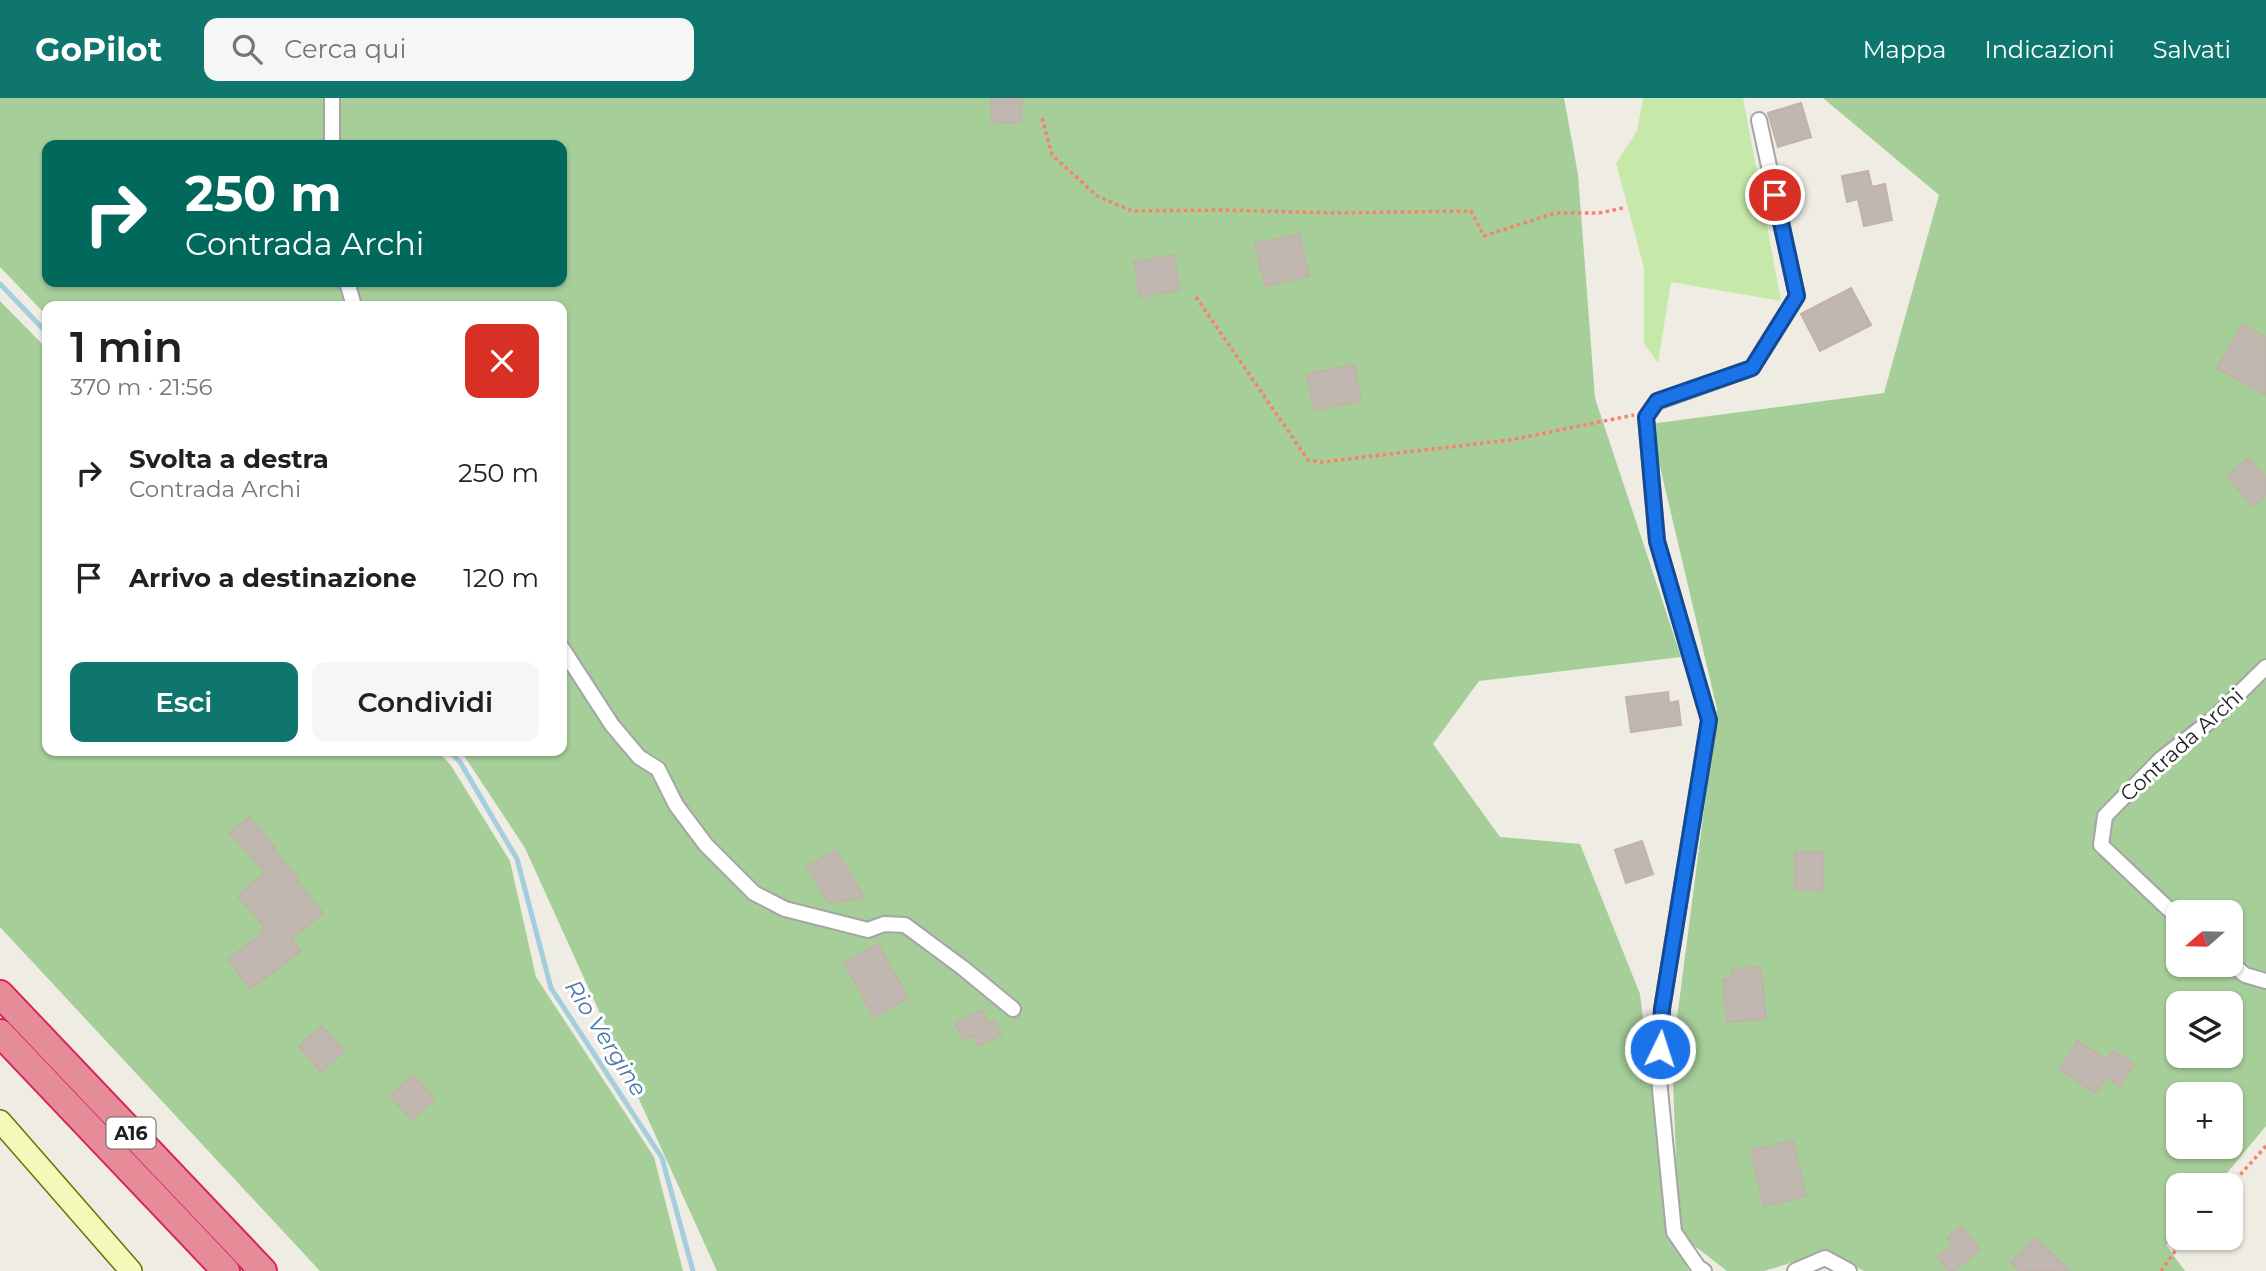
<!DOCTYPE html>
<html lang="it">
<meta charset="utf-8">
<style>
:root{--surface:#fff;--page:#f6f6f6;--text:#202124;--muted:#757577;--accent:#0f766e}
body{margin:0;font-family:Montserrat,sans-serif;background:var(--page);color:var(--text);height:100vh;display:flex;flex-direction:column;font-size:26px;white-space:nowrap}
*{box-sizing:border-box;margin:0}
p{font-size:23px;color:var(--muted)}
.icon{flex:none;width:38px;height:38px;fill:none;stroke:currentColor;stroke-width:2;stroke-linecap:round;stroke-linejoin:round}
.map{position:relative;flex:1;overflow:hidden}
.side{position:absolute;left:42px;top:203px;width:525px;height:455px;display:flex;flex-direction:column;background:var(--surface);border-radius:14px;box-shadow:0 2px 5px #0004}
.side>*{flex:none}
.top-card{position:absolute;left:42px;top:42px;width:525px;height:147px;border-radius:14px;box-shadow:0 2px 5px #0004;background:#00695c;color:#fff;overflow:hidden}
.needle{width:46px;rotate:250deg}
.controls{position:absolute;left:2166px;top:802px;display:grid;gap:14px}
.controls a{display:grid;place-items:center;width:77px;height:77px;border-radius:14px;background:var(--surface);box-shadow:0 2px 5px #0004;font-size:35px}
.pin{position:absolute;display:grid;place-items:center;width:60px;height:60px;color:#fff;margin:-30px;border:4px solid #fff;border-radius:50%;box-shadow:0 2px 7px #0007}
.me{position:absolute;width:77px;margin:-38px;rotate:4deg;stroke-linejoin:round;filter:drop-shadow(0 0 5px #0008)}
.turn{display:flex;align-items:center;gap:24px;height:147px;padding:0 28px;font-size:32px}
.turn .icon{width:91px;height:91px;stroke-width:2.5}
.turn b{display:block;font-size:49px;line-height:60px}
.round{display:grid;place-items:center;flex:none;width:74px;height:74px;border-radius:14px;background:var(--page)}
.headline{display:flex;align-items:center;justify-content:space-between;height:119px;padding:0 28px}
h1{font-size:42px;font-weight:600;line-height:52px}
.button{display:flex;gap:14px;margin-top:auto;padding:14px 28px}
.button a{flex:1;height:80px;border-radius:14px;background:var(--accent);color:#fff;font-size:28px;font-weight:600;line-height:80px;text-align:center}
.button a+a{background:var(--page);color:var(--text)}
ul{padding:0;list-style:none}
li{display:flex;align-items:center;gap:21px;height:105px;padding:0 28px}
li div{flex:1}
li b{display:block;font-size:26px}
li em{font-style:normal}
header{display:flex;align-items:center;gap:42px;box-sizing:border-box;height:98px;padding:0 35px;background:var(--accent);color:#fff}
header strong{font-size:33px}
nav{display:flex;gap:38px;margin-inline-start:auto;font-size:24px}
.search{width:490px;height:63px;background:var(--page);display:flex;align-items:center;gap:18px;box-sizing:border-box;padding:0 24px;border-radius:14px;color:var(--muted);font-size:26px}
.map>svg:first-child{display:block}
.grass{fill:#c6e9aa}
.forest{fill:#a6ce99;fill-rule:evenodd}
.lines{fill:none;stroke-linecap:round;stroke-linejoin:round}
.stream{stroke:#a4cddd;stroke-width:5}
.building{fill:#c0b8b0;stroke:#c1b3a6;stroke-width:2}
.street-casing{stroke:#a5a5a5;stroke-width:18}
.secondary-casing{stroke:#647505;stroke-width:24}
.highway-casing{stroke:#da245a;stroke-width:30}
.path{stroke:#f9806a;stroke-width:3.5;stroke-dasharray:3.5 3.5;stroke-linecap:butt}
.street{stroke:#fff;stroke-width:14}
.secondary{stroke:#f3f9b8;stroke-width:21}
.highway{stroke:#e68b98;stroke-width:26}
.route-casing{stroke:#114b97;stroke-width:18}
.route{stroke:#1a73e8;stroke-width:12}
.labels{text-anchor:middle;stroke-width:6;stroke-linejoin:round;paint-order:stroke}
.shield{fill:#fff;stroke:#626262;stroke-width:2}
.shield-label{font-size:19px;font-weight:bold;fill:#1e1e1e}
.street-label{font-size:21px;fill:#1e1e1e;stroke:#fff}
.water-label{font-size:23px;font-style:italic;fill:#4a77ad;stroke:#fff}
</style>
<header>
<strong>GoPilot</strong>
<div class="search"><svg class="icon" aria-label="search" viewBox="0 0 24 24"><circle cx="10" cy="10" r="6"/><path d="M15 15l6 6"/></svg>Cerca qui</div>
<nav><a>Mappa</a><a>Indicazioni</a><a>Salvati</a></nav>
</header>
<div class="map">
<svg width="2266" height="1173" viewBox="0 0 2266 1173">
<rect width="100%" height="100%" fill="#efece4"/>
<path class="grass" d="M1643 0H1743L1781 203 1671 184 1658 265 1644 245V170L1616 65 1637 33Z"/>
<path class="forest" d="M0 0H1564L1578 76 1595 300 1681 559 1479 583 1433 646 1500 739 1580 746 1640 896 1669 1134 1689 1173H717L525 750 461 653H562V208H47V218L0 169ZM47 47H562V184H47Z
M1823 0H2266V1028L2217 1087H2179V1132L2166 1147 2185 1173H1864L1827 1154 1764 1173H1727L1679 1136 1672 959 1717 611 1650 326 1884 295 1939 97ZM2179 814H2231V866H2179ZM2179 905H2231V957H2179ZM2179 996H2231V1048H2179Z
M0 203 47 251V653H437L450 666 510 763 536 879 654 1059 683 1173H320L0 829Z"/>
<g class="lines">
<path class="stream" d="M0 186 47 235
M449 653 460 664 517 761 551 890 662 1060 693 1173"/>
</g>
<path class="building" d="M991 0H1022L1021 25 991 24Z
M1801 5 1811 39 1778 49 1768 15Z
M1868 73 1872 89 1885 86 1892 122 1864 128 1858 101 1847 104 1842 78Z
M1299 136 1309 178 1265 188 1255 146Z
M1174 157 1180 192 1140 199 1134 164Z
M1851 190 1871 227 1820 253 1801 216Z
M2243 226 2266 240V297L2217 270Z
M1354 267 1361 303 1314 312 1307 276Z
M2248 360 2266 380V397L2253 408 2227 378Z
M1668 594 1669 605 1678 603 1681 627 1631 634 1626 599Z
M249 719 275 750 273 752 297 779 295 781 323 815 291 841 301 853 250 891 228 861 264 834 262 832 265 829 238 798 265 774 230 735Z
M1642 743 1653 776 1626 785 1615 752Z
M836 753 864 799 829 806 807 768Z
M1795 754H1823V792H1795Z
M878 846 908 900 874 919 844 865Z
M1761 869 1766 921 1727 924 1723 882 1732 881V871Z
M982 912 988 925 994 922 1001 937 978 948 973 937 963 942 955 924Z
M322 928 344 953 321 974 299 948Z
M2078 943 2108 962 2113 953 2134 966 2120 988 2106 979 2096 995 2060 972Z
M413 977 435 1001 412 1022 390 998Z
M1793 1043 1806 1098 1764 1108 1751 1052Z
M1962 1128 1980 1152 1953 1173H1949L1938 1159 1953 1147 1947 1140Z
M2035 1140 2070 1173H2020L2011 1165Z"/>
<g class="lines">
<defs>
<path id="street" d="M332 47V0
M347 184 354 208
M562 550 612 627 639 659 658 671 676 707 706 747 754 795 785 811 868 832 884 826 905 827 963 870 1013 911
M2179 821 2101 747 2105 718 2161 661 2213 621 2266 569
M2231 865 2245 877 2266 883
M1704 1173 1698 1169 1674 1134 1658 971 1662 911 1709 622 1657 443 1646 319 1657 304 1752 270 1797 198 1759 22
M1795 1173 1825 1160 1849 1173"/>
<path id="secondary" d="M0 1023 131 1173"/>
<path id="highway" d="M0 896 263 1173
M0 935 226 1173"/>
</defs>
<use href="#street" class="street-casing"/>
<use href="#secondary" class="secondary-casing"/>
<use href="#highway" class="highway-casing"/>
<path class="path" d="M1042 20 1052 57 1097 98 1132 113 1220 112 1335 115 1471 113 1484 138 1555 115H1599L1623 110
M1196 199 1308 362 1322 364 1510 342 1634 317
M2231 1087 2266 1048
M2161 1173 2185 1139"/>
<use href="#street" class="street"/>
<use href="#secondary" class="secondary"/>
<use href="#highway" class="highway"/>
</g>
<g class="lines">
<defs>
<path id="route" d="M1660 951 1662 911 1709 622 1657 443 1646 319 1657 303 1752 270 1797 198 1775 97"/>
</defs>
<use href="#route" class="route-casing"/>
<use href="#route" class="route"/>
</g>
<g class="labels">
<rect class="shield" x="106.5" y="1019.5" width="49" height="31" rx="5"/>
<g class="shield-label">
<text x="131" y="1042">A16</text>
</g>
<g class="street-label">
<text transform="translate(2182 647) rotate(-42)" y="7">Contrada Archi</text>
</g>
<g class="water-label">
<text transform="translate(606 940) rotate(58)" y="8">Rio Vergine</text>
</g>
</g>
</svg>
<div class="controls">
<a><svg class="needle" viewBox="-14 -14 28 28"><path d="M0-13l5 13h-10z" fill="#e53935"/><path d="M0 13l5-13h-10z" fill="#757577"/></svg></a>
<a><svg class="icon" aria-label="layers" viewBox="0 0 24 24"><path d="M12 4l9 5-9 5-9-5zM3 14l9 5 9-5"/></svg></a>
<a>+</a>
<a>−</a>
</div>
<div class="pin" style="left:1775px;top:97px;background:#d93025"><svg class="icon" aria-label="arrive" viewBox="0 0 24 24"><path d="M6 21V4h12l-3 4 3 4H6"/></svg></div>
<svg class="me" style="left:1660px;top:951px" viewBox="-20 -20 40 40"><circle r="17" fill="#1a73e8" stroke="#fff" stroke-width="3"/><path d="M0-11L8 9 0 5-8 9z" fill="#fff"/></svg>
<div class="top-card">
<div class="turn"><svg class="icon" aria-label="right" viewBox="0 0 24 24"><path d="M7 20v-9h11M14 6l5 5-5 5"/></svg><div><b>250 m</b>Contrada Archi</div></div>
</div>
<section class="side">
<div class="headline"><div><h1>1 min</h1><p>370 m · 21:56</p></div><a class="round" style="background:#d93025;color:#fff"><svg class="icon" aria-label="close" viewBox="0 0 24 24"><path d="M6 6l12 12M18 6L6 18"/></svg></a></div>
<ul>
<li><svg class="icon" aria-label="right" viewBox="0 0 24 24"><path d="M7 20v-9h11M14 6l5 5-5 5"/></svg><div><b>Svolta a destra</b><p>Contrada Archi</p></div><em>250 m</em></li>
<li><svg class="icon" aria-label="arrive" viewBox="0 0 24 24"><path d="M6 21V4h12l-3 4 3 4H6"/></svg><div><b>Arrivo a destinazione</b></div><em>120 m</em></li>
</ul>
<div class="button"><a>Esci</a><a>Condividi</a></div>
</section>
</div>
